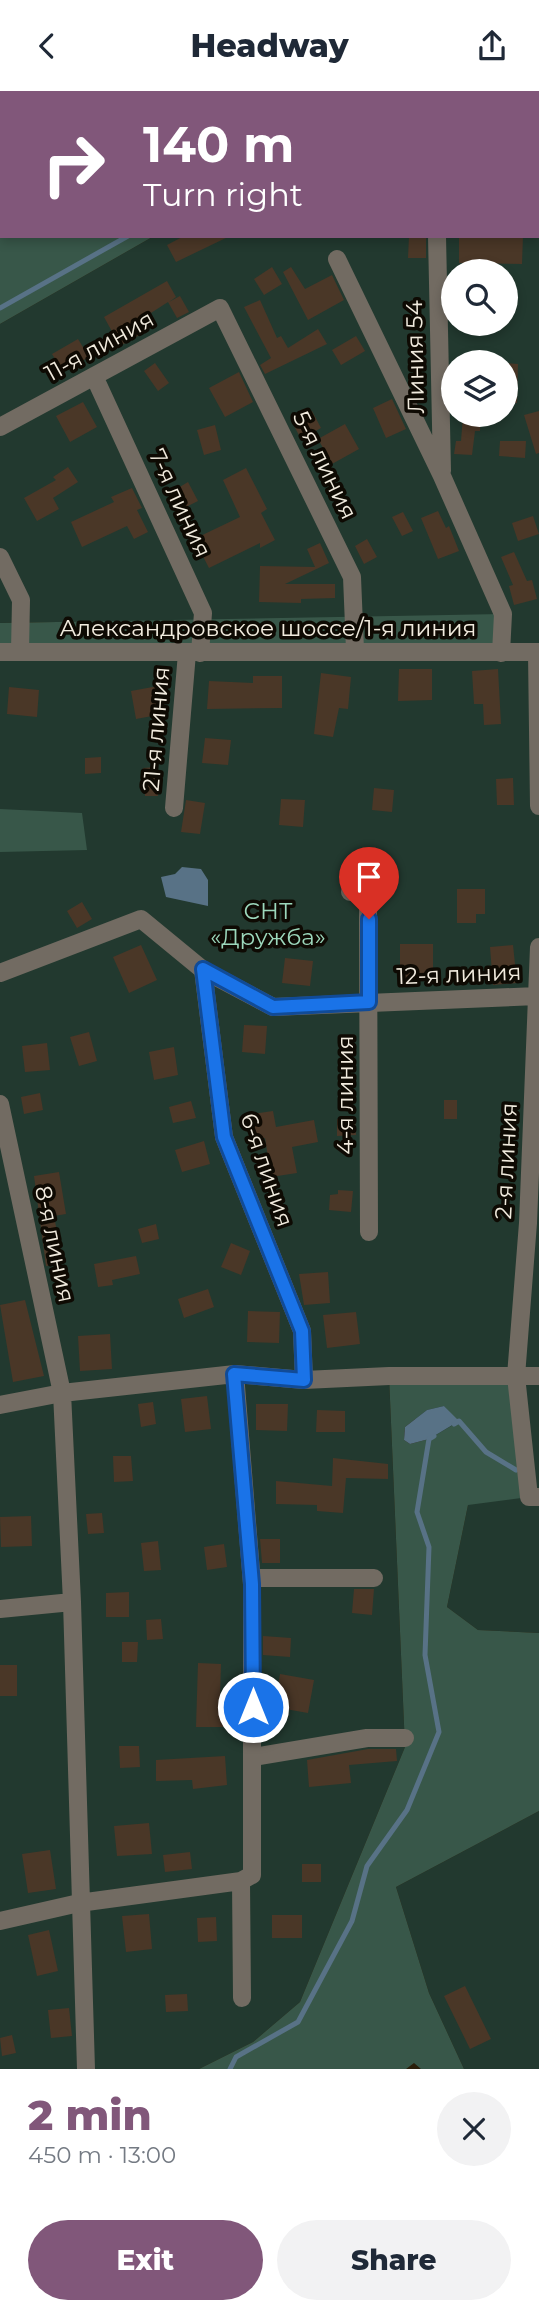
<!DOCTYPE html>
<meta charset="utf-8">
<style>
:root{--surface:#fff;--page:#f2f2f3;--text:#1f2937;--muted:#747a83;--accent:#81577a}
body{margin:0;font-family:Montserrat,sans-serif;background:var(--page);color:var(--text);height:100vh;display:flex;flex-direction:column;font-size:26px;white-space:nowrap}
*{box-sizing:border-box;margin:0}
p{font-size:23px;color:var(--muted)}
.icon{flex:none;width:38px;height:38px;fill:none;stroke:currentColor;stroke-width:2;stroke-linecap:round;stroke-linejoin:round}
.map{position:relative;height:1978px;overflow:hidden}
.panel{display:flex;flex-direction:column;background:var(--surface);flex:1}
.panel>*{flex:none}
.banner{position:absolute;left:0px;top:0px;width:539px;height:147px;box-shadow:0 4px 10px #0003;background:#81577a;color:#fff;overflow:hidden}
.fabs{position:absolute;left:441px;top:168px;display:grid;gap:14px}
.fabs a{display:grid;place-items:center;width:77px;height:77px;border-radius:50%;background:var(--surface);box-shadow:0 4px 10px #0003;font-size:35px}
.pin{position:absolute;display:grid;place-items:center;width:60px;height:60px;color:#fff;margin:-72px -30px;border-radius:50% 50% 50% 0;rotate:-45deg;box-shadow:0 0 7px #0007}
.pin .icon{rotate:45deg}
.me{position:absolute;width:77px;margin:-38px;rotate:0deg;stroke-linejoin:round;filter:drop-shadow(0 0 5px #0008)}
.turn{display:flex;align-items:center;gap:24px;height:147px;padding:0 28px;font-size:32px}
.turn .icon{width:91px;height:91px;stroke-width:2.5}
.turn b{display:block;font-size:49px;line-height:60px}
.round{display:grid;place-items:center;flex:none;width:74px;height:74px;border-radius:37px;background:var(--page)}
.overview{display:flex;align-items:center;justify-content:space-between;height:119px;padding:0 28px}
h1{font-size:42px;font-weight:800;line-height:52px;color:var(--accent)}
.action{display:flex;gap:14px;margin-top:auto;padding:14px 28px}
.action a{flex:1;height:80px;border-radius:42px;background:var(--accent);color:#fff;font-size:28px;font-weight:800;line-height:80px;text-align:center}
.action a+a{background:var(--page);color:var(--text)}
header{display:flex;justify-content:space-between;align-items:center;height:91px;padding:0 28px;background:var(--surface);font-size:32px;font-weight:800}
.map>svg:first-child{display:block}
.green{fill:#22392f;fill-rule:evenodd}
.forest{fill:#385749;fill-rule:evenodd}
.water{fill:#587286}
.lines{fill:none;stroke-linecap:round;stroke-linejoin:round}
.stream{stroke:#587286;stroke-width:5}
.building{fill:#4a3727}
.minor{stroke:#726b62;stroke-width:18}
.route-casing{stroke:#114b97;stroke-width:18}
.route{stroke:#1a73e8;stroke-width:12}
.labels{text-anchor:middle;stroke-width:7;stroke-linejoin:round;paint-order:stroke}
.street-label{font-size:23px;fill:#f1ebde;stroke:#0e0a03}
.park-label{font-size:23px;fill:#9cd8bc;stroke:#0e0a03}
</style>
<header><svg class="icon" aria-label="back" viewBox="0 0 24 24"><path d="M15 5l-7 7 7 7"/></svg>Headway<svg class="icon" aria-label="share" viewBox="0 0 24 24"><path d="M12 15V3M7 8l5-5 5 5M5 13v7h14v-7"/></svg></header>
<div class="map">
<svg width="539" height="1978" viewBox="0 0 539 1978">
<rect width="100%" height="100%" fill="#2a1f0b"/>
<path class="green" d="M447 0H539V1542L478 1539 447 1516 468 1414 389 1285 405 1656 300 1911 253 1951 199 1978H0V562L126 530 0 532V233L154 145H537V2ZM453 180H506V233H453ZM453 271H506V324H453Z
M539 1720V1978H464L429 1902 396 1796Z"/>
<path class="forest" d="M0 0H185L2 2V145H154L0 233Z
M503 523 501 562H0V532Z
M0 718 82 722 87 759 0 761Z
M389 1285H516L529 1406 468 1414 447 1516 478 1539 539 1542V1720L396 1796 429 1902 464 1978H421L414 1972 406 1978H199L253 1951 300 1911 405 1656ZM444 1315 458 1331 429 1348 410 1353 404 1349 405 1336 427 1319Z"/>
<path class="water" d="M182 776 201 778 208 789V815L166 806 161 786 175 783Z
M444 1315 459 1330 429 1348 410 1353 404 1349 405 1336 427 1319Z"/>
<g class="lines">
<path class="stream" d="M0 217 128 145
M454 1333 459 1330 486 1361 516 1379
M230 1978 236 1966 298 1931 352 1830 367 1775 407 1719 439 1641 425 1564 429 1456 417 1421 429 1348 434 1345"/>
</g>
<path class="building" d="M184 145H230L176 171 167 154Z
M409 145H426V167H408Z
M459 145H523L522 173 459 172Z
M272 176 282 193 264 204 254 188Z
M291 176 305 198 332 184 344 209 308 229 283 181Z
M167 190 176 206 169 211 180 205 189 221 177 227 168 211 140 229 147 240 120 255 104 226Z
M260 209 277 247 281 245 288 257 318 238 327 253 265 283 260 274 271 267 244 216Z
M356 245 365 260 341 274 332 259Z
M78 248 89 266 63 281 52 263Z
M155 272 169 292 158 300 144 280Z
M506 272 518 273 517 312H506Z
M239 281 253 311 225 326 209 297Z
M392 308 406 338 386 347 373 317Z
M83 311 97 336 70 351 56 325Z
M312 320 321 337 301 348 292 331Z
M539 320V362L536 363 524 324Z
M463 324H481L480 340H475L472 364 454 363 456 350H461Z
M345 333 359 358 332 373 318 348Z
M215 334 221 359 204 364 197 339Z
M500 350H526L525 367 499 365Z
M68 376 78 391 53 407 59 418 37 430 24 407 56 389 53 386Z
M246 377 267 418 261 422 275 449 260 457V452L209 477 194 448 240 426 223 389Z
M188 391 198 410 182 418 173 400Z
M132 397 142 417 137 419 148 441 134 448 127 435 82 456 71 431 114 411 111 406Z
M438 420 446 437 449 435 459 460 438 468 421 427Z
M403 421 413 440 402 445 392 426Z
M533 425 539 443 518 450 512 432Z
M367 448 377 466 364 473 355 455Z
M320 452 329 472 285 493H335V507L301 508V512L259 511 260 475 315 476 307 458Z
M514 461 527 490 532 489 537 508 514 514 509 495 513 494 501 466Z
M399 578H432V609L398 610Z
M498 578 501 633 484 634 483 613H474L472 580Z
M321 582 351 586 348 618 339 617 333 646 314 643Z
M253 585H282V617L207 618 209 590 253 592Z
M158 595 163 623 136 628 131 600Z
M9 596 39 599 37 626 7 623Z
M205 647 231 649 228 674 202 672Z
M101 666V682L85 683V667Z
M156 676 158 705H145L143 677Z
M513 687 514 714H497L496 688Z
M374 697 394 699 392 721 372 719Z
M281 708 305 709 303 736 279 734Z
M186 709 205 712 200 743 181 741Z
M457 798H485V823H476V832H457Z
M82 811 92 828 77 837 67 820Z
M400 853H433V888L400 889Z
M141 854 157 889 129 902 113 866Z
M513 854 517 892 493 894 490 856Z
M285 867 313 870 310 895 282 892Z
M244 934 267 935 265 963 242 961Z
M89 941 97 970 79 975 70 946Z
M47 952 50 979 25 981 22 955Z
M174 956 178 984 154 989 149 961Z
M40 1002 43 1019 24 1023 21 1006Z
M444 1009H457V1028H444Z
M191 1010 196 1027 173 1032 169 1016Z
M273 1020 276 1036 314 1029 318 1051 292 1056 297 1082 271 1086 265 1047 257 1049 252 1023Z
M337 1028H355L356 1044 337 1045Z
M204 1050 210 1073 182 1081 175 1059Z
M59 1081 66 1123 54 1125 63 1172 46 1175 34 1085Z
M338 1099 353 1100 351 1121 329 1119 330 1104 338 1103Z
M156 1133 159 1148 142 1152 138 1138Z
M231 1152 250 1160 241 1184 221 1176Z
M136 1165 140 1183 112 1189 113 1194 98 1196 94 1173Z
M328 1181 330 1212 304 1214 299 1183Z
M208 1198 214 1216 184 1227 178 1208Z
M25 1209 44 1285 13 1291 0 1214Z
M248 1220 280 1221 279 1252 247 1251Z
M356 1221 360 1253 327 1257 323 1224Z
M110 1243 112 1278 80 1280 78 1245Z
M207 1305 211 1338 185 1341 181 1308Z
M153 1311 156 1333 141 1336 138 1313Z
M256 1313H288L287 1340 256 1339Z
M317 1319 345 1320V1341H316Z
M113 1365H131L133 1390 114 1391Z
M333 1367 388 1373V1388L346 1387 343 1422 317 1420V1414L276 1413V1390L332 1395Z
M102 1422 104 1442 88 1443 86 1423Z
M31 1425 32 1455 1 1456 0 1426Z
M260 1448H280V1472H262Z
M158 1450 161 1479 144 1480 141 1452Z
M224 1453 227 1476 207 1479 204 1456Z
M354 1498H374L372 1524 352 1522Z
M129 1501V1526H106V1502Z
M161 1528 163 1548 147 1549 146 1529Z
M263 1545 291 1547 290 1566 263 1564Z
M122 1551H138L137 1571H122Z
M198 1572 221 1573 220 1606H223V1636H196Z
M0 1574H17V1605H0Z
M280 1583 314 1589 308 1622 274 1616Z
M119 1655H139L140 1676 120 1677Z
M368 1658H396L397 1670 349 1674 351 1692 309 1696 307 1669Z
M225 1665 227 1694 193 1698 192 1689 156 1690V1669Z
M149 1732 152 1763 117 1765 114 1735Z
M50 1759 56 1798 28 1802 22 1763Z
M190 1761 192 1778 165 1781 163 1764Z
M302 1773H321V1791H302Z
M149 1823 152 1858 126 1861 122 1825Z
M272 1824H302V1847H272Z
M216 1826 217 1850 198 1851 197 1827Z
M49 1839 58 1880 37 1885 28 1844Z
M465 1895 491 1948 470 1958 444 1905Z
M187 1903 188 1920 166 1921 165 1904Z
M69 1917 72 1945 51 1947 48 1919Z
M12 1944 16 1962 2 1965 0 1947Z"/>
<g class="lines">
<path class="minor" d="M282 0V2
M437 145 442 380
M337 168 442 385 503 523 501 562
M94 285 203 522 200 562
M0 336 220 217 352 486 355 559
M0 466 21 509 20 560
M0 561H539
M537 562 539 715
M174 717 187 562
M350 801H368L369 1141
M539 856 528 1132 516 1285 529 1406H539
M203 879 224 1046 302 1240 304 1289
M0 882 141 828 203 879 273 916 537 905
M0 1013 62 1302 72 1511 86 1978
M0 1314 62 1302 235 1283 304 1289 389 1285H539
M252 1487H374
M0 1518 72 1511
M253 1666 367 1647H405
M241 1790 242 1907
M0 1830 79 1812 241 1790 252 1784V1493L235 1283"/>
</g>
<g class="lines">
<defs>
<path id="route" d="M253 1616 252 1493 234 1283 304 1289 302 1240 224 1046 203 878 273 916 369 911V828"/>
</defs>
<use href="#route" class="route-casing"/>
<use href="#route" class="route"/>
</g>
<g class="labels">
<g class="street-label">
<text transform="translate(99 255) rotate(-29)" y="8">11-я линия</text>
<text transform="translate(415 266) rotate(-91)" y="8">Линия 54</text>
<text transform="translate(325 374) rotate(64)" y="8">5-я линия</text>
<text transform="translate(180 412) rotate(65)" y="8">7-я линия</text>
<text x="268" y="545">Александровское шоссе/1-я линия</text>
<text transform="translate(156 638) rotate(-85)" y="8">21-я линия</text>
<text transform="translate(459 883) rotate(-2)" y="8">12-я линия</text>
<text transform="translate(345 1004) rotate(-90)" y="8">4-я линия</text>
<text transform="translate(506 1070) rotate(-87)" y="8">2-я линия</text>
<text transform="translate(267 1079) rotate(71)" y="8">6-я линия</text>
<text transform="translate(55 1153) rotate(78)" y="8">8-я линия</text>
</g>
<g class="park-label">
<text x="268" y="828">СНТ<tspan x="268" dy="26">«Дружба»</tspan></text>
</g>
</g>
</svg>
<div class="fabs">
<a><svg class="icon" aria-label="search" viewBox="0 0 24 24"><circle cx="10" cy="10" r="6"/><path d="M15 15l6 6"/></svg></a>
<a><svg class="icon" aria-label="layers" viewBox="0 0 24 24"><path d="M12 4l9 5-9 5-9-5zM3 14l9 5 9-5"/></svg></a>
</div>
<div class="pin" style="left:369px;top:828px;background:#d93025"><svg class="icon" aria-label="arrive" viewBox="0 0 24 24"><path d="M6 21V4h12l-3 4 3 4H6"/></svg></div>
<svg class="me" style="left:253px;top:1616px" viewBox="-20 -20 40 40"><circle r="17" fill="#1a73e8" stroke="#fff" stroke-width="3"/><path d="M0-11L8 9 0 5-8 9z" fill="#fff"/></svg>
<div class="banner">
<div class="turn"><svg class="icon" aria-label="right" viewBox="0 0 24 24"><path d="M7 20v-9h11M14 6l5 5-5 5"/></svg><div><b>140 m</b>Turn right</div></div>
</div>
</div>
<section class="panel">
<div class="overview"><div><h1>2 min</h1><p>450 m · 13:00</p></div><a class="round"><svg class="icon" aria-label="close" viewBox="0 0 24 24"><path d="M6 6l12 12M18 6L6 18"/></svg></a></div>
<div class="action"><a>Exit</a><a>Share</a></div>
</section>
